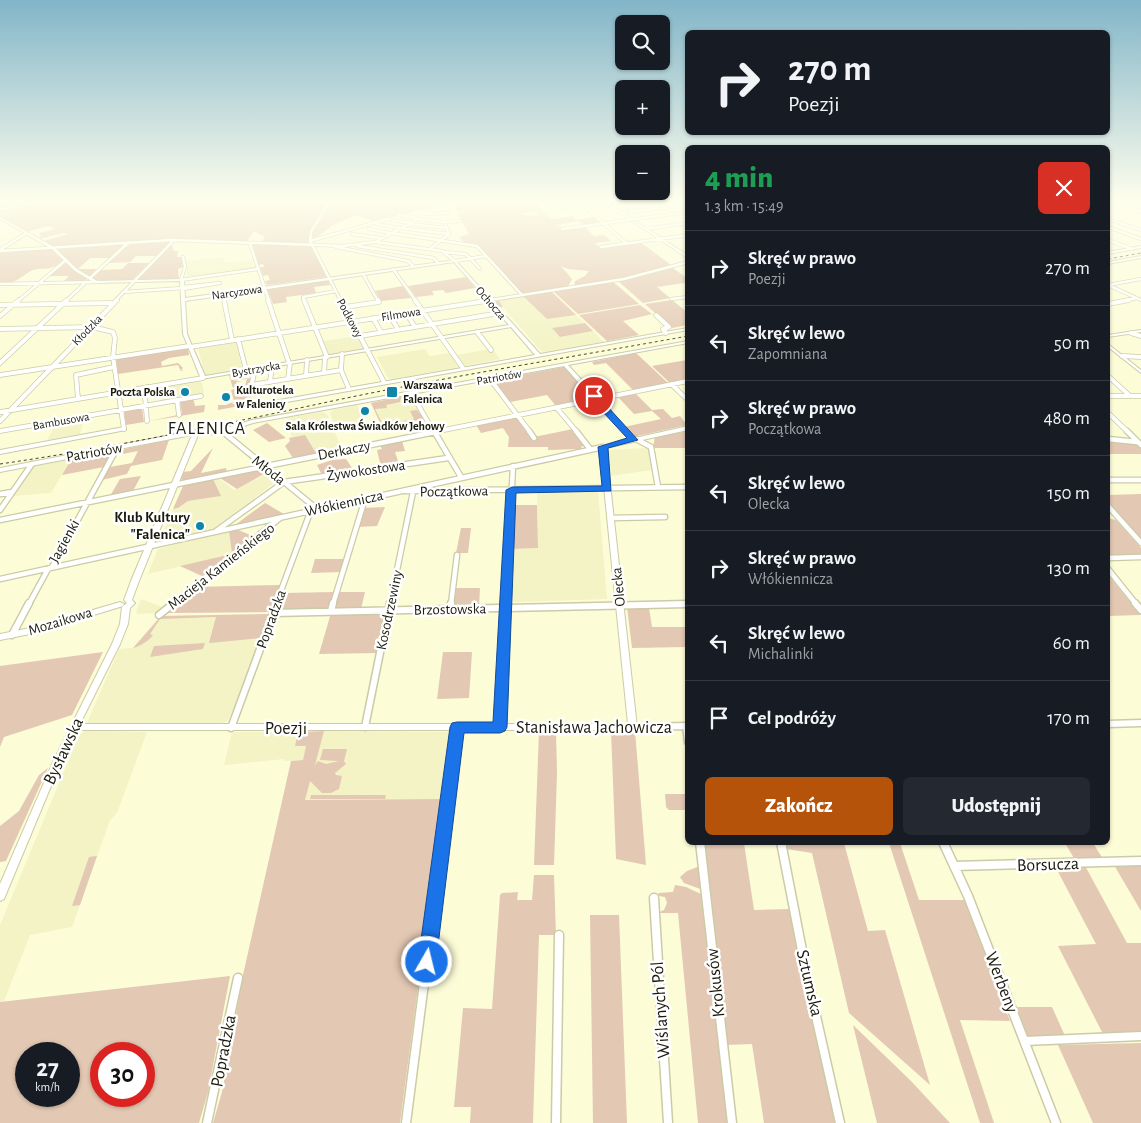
<!DOCTYPE html>
<html lang="pl">
<meta charset="utf-8">
<style>
:root{--surface:#171b24;--page:#242831;--text:#f1f3f6;--muted:#9ea1a6;--line:#363941;--accent:#b45309}
body{margin:0;font-family:"Alegreya Sans",sans-serif;background:var(--page);color:var(--text);height:100vh;display:flex;flex-direction:column;font-size:19px;white-space:nowrap}
*{box-sizing:border-box;margin:0}
p{font-size:16px;color:var(--muted)}
.icon{flex:none;width:28px;height:28px;fill:none;stroke:currentColor;stroke-width:2;stroke-linecap:round;stroke-linejoin:round}
.map{position:relative;flex:1;overflow:hidden}
.sheet{position:absolute;left:685px;top:145px;width:425px;height:700px;display:flex;flex-direction:column;background:var(--surface);border-radius:8px;box-shadow:0 1px 4px #0004}
.sheet>*{flex:none}
.guide{position:absolute;left:685px;top:30px;width:425px;height:105px;border-radius:8px;box-shadow:0 1px 4px #0004;background:#171b24;color:var(--text);overflow:hidden}
.tools{position:absolute;left:615px;top:15px;display:grid;gap:10px}
.tools a{display:grid;place-items:center;width:55px;height:55px;border-radius:8px;background:var(--surface);box-shadow:0 1px 4px #0004;font-size:25px}
.speed{position:absolute;left:15px;top:1042px;display:flex;gap:10px;font-size:25px;font-weight:700;text-align:center}
.speed>*{display:grid;place-content:center;width:65px;height:65px;border-radius:50%;background:var(--surface);box-shadow:0 1px 4px #0004;line-height:1}
.speed small{font-size:12px;font-weight:400}
.speed .limit{border:8px solid #d22;background:#fff;color:#111}
.pin{position:absolute;display:grid;place-items:center;width:42px;height:42px;color:#fff;margin:-21px;border:2px solid #fff;border-radius:50%;box-shadow:0 1px 5px #0007}
.me{position:absolute;width:55px;margin:-28px;rotate:8deg;stroke-linejoin:round;filter:drop-shadow(0 0 4px #0008)}
.turn{display:flex;align-items:center;gap:18px;height:105px;padding:0 20px;font-size:22px}
.turn .icon{width:65px;height:65px;stroke-width:2.5}
.turn b{display:block;font-size:35px;line-height:42px}
.round{display:grid;place-items:center;flex:none;width:52px;height:52px;border-radius:8px;background:var(--page)}
.headline{display:flex;align-items:center;justify-content:space-between;height:85px;padding:0 20px}
h1{font-size:30px;font-weight:800;line-height:38px;color:#1e9e55}
.button{display:flex;gap:10px;margin-top:auto;padding:10px 20px}
.button a{flex:1;height:58px;border-radius:8px;background:var(--accent);color:#fff;font-size:20px;font-weight:800;line-height:58px;text-align:center}
.button a+a{background:var(--page);color:var(--text)}
ul{padding:0;list-style:none}
li{display:flex;align-items:center;gap:15px;height:75px;padding:0 20px;border-top:1px solid var(--line)}
li div{flex:1}
li b{display:block;font-size:19px}
li em{font-style:normal}
.map>svg:first-child{display:block}
.built{fill:#f3f3c5}
.green{fill:#e3c8b3;fill-rule:evenodd}
.lines{fill:none;stroke-linecap:round;stroke-linejoin:round}
.street-far4-casing{stroke:#cbcba6;stroke-width:4}
.street-far3-casing{stroke:#cbcba6;stroke-width:5.5}
.street-far2-casing{stroke:#cbcba6;stroke-width:7}
.street-far1-casing{stroke:#cbcba6;stroke-width:9}
.street-casing{stroke:#cbcba6;stroke-width:11}
.secondary-casing{stroke:#cbcba6;stroke-width:2}
.street-far4{stroke:#fff;stroke-width:2.5}
.street-far3{stroke:#fff;stroke-width:4}
.street-far2{stroke:#fff;stroke-width:4.5}
.street-far1{stroke:#fff;stroke-width:6}
.street{stroke:#fff;stroke-width:8}
.secondary{fill:#fff;fill-rule:evenodd}
.rail{stroke:#454532;stroke-width:1;stroke-dasharray:3 3;stroke-linecap:butt}
.route{fill:#1a73e8;stroke:#114b97}
.poi-dot{fill:#0f85aa;stroke:#fff;stroke-width:2}
.labels{text-anchor:middle;stroke-width:5;stroke-linejoin:round;paint-order:stroke}
.far-street-label{font-size:12px;fill:#1b1b0d;stroke:#fff}
.far-poi-label{font-size:12px;font-weight:bold;fill:#1b1b0d;stroke:#fff;text-anchor:start}
.street-label{font-size:15px;fill:#1b1b0d;stroke:#fff}
.poi-label{font-size:15px;font-weight:bold;fill:#1b1b0d;stroke:#fff;text-anchor:end}
.quarter-label{font-size:18px;letter-spacing:1px;fill:#1b1b0d;stroke:#fff}
.near-street-label{font-size:18px;fill:#1b1b0d;stroke:#fff}
</style>
<div class="map">
<svg width="1141" height="1123" viewBox="0 0 1141 1123">
<rect width="100%" height="100%" fill="#fcfcd7"/>
<path class="built" d="M223 257 225 263 252 260 254 269 187 277 186 261Z
M524 297 547 319 576 315 585 323 553 328 561 337 593 331 604 342 544 352 539 349 498 301Z
M357 336 364 349 329 355 323 341Z
M236 342 242 369 205 375 198 349Z
M425 349 429 356 449 353 459 367 391 379 388 378 377 357Z
M485 350 494 351 500 359 465 366 457 355Z
M198 380 202 383 204 394 161 402 160 393 146 395 147 389Z
M396 398H409L424 419 382 427 371 403Z
M357 405 365 423 336 429 330 413 333 410Z
M322 412 327 414 341 447 316 453 305 435 292 437 287 418Z
M84 418 80 434 47 440 57 422Z
M648 448 652 470 610 476 608 450Z
M72 458 51 493 13 496 33 466Z
M265 475 272 480 273 484 213 529 170 538 161 537 173 509 178 508 188 501 220 496 213 479 218 478 234 490Z
M598 491 607 599 516 602 510 600 512 549 538 548 537 492Z
M229 531 232 554 148 574 158 549Z
M141 599 157 605 164 608 157 613 138 614 136 612Z
M269 614 240 694 228 720 221 724 87 723 119 649 133 648 161 616Z
M85 731 147 732 117 813 110 820 72 927 30 935 4 1001 0 1002V925L79 735Z
M324 731 450 732 452 735 445 787 442 788 441 793 444 794 443 799 304 800Z
M232 732H298L295 746H306L303 760 284 761V759L224 765Z"/>
<path class="green" d="M58 200H531L543 211 523 213 524 215 538 216 536 213 544 212 552 219 572 216 576 220 595 217 601 222 582 225 578 221 558 225 563 229 584 226 594 236 604 235 611 241 595 243 600 248 640 242 671 265 637 276 574 286 575 281 585 276 589 271 568 269 561 266 572 279 568 287 522 294 479 247 466 244 459 237 469 234 457 213 464 211H457L455 207 460 203 452 201 376 222 356 215 333 225 313 240 312 233H309V244L261 243 265 237 254 231 246 243 176 240 55 247 44 241 68 234 63 233 39 239 41 236 39 233 55 229 48 226 26 232 0 216V210Z
M172 241 156 256H136L130 262 109 263 131 242Z
M128 242 111 258H90L78 269H99L90 277 77 270 57 248Z
M171 244 174 251H178L177 257H182L183 267 178 269 179 279 135 280Z
M251 244 311 245 326 277 267 285 265 281 270 280 268 275 263 276 260 267H264L263 264 258 265Z
M51 249 63 261C47 274 42 265 31 271 19 278 15 284 0 284V252Z
M128 263H149L132 280 97 281 92 278 101 270 122 269Z
M64 264H67L87 279 82 282H63L69 276H49Z
M673 268 687 278V286L684 283 657 287 670 298 643 303 618 281Z
M466 277 475 288 446 293 443 290 432 291 434 295 416 297 408 286Z
M328 280 330 285 314 287 316 293 286 297 287 302 273 304 267 289Z
M612 281 639 304 578 314 553 291Z
M403 286 411 298 381 301 375 291Z
M551 291 576 315 547 319 524 297 499 301 503 307 497 308 492 302Z
M672 300 687 312V325L672 328 645 304Z
M640 305 652 314 623 321 639 335 607 341 579 315Z
M585 323 593 331 560 337 552 328Z
M188 348 189 355 169 358 161 362 162 366 178 363 183 368 181 370 184 371H181L178 365 118 374 116 358Z
M636 353 668 383 633 390 606 363 594 365 592 362Z
M687 360V380L671 384 652 366Z
M564 367 590 396 588 399 556 406 547 395 510 402 493 380Z
M243 372 230 375 231 380 252 378 249 386 253 387 250 404 218 410V405H226L233 402 232 404H235L231 390 245 386 247 379 232 381H243L236 382 237 385 233 388 229 375Z
M635 393 652 410 663 409 672 418 680 416 687 425 633 437 624 427 661 419 652 411 634 414 617 396Z
M405 396H410L407 398 411 402V398L413 402H410L408 399 403 400 401 398 400 402 386 405 387 408 375 409 383 425 414 419 410 411 417 410 424 419 382 427 371 403Z
M193 398 195 406 205 405 204 412 150 421 182 414 180 401Z
M142 408 144 422 126 425 124 411Z
M516 417 527 432H530L534 437 573 429 587 446H582L581 449 548 450V447H508L509 437 503 428 481 433 476 425Z
M267 423 286 438 269 442 253 430Z
M686 430 687 448H653L655 436Z
M305 435 316 453 293 458 285 446 290 441 289 438Z
M169 440 162 460 131 466 127 474 102 480 110 467 132 463 138 451 117 455 120 450Z
M402 441 405 451 395 452 399 464 381 467 377 450 382 449 380 445Z
M1108 442 1135 444 1141 448V454H1108Z
M213 448 201 473 226 468 227 473 187 481 180 479 183 472 191 471Z
M112 451 104 467 62 475 72 458Z
M346 459 354 471 322 475 317 465 332 460Z
M260 470 264 474 237 489 220 478Z
M141 476 133 491 110 496 120 479Z
M213 479 221 496 188 501 178 508 173 509 183 486Z
M1141 494V538H1139L1108 503V495Z
M265 503 284 514 235 525Z
M513 505H537L538 548 511 549Z
M385 507 377 526 357 527 363 508Z
M1108 518 1116 520 1141 548V555L1108 556Z
M461 528H471L468 553H456Z
M236 529 255 537 204 577 180 566 232 554 229 531Z
M315 559H344L340 572 311 573Z
M1108 575 1141 615 1108 616Z
M280 585 269 612 165 613 195 587Z
M456 588H480L479 607 454 606Z
M335 592 330 610 277 611 283 593Z
M338 592H365L361 609 334 610Z
M627 607H653L649 608 652 627H687V647L632 648Z
M387 612 377 653 319 654 331 613Z
M269 614 260 638 209 643 216 617 160 619 150 634 153 635C150 640 139 647 133 648L161 616Z
M205 643 203 649 150 657 154 646Z
M103 652 72 715 4 737 0 747V666Z
M443 652H472L469 698 437 699Z
M324 731 315 765 318 761 326 764 339 761 320 760 323 749H347L344 761 346 764 335 773 336 775 342 776 339 789 331 793H322L310 781 305 800 443 799 400 1123H213L222 1092 243 975 291 761 303 760 306 746H295L298 732Z
M539 731H556L557 773 554 865H534Z
M611 731H635L646 865 616 859Z
M48 768 6 861 0 862V826L19 811 39 775Z
M665 794H687V810H669L666 807Z
M311 795H386L385 799H310Z
M702 843H744L754 910 790 909 836 1123H764L752 1044 726 1045Z
M785 843H844L868 931 885 930 930 1085 849 1013 812 853 786 849Z
M889 843H900L919 900H965L1010 1021 960 1020 994 1123H980Z
M1065 843H1093L1103 859 1075 860Z
M97 856 80 905 72 906 89 857Z
M1084 864 1127 943H1141V1032L1103 1034 1058 946 1096 944 1055 866Z
M1141 864V911L1114 865Z
M700 866 703 890 684 883 680 877 687 871Z
M534 875H554L556 935H539L533 1123H470L471 1107H454L463 1008 492 1009 500 895 502 893 518 892 517 900H532Z
M675 885 686 887 703 895 729 1123H698L678 913H657L664 910 667 903 665 897 659 896 658 893 673 892Z
M590 915H619L627 1123H593Z
M230 976 208 1092 199 1123H0V1002ZM26 1054H69V1096H26ZM101 1054H144V1096H101Z
M1017 1007H1052L1065 1036 1028 1038Z
M853 1025 911 1081 950 1123H877Z
M1141 1043V1123H1093L1058 1045Z"/>
<g class="lines">
<defs>
<path id="street-far4" d="M330 200 311 232 310 241 341 301
M602 200 688 257
M670 200 688 210
M1108 201 1141 212
M583 205 627 244
M0 209 55 200
M543 210 623 200
M623 213 680 206
M423 214 448 213
M399 215 418 218
M418 219 444 222 449 234 430 249
M1108 219 1141 230
M444 222 460 221
M376 224 400 228
M410 224 447 228
M1108 227 1141 239
M400 228 449 234
M369 229 390 233
M562 229 688 212
M646 229 688 223
M391 233 477 246 522 295
M352 234 380 238
M1108 240 1132 249
M310 241 387 219 410 223
M376 242 442 251 455 261 486 256
M250 244 269 301
M342 246 375 242 420 218 430 208 452 201
M357 246 434 258 438 263
M336 247 408 261 413 266
M601 247 688 235
M0 250 25 234
M0 251 172 240 344 246
M445 252 465 254 470 258
M470 258 480 269
M393 269 416 301
M363 274 378 301
M90 278 129 242
M181 280 257 269
M181 280 185 267 183 257
M0 284 99 282
M1108 285 1141 300
M1108 285 1141 279
M183 287 220 283 183 289
M123 292 183 288
M223 294 224 301
M671 299 688 297
M18 301 66 260
M66 301 85 283
M115 301 174 240
M305 301 303 297 336 291
M484 301 624 279 688 262
M1123 301 1137 298"/>
<path id="street-far3" d="M224 300 232 340
M268 300 289 363
M304 300 327 357
M341 300 384 382
M415 300 463 368
M1108 304 1129 300
M0 305 112 303
M345 307 379 302 378 300
M406 313 415 327
M656 315 669 327 663 329 666 333
M0 316 19 300
M390 316 398 329
M373 318 381 332
M0 329 92 327 113 332 115 338 113 357 124 429
M477 332 491 350
M1131 333 1141 336
M360 336 500 313
M238 339 246 370
M190 347 492 300
M342 354 341 370 349 389
M1122 356 1141 357
M0 363 67 300
M324 373 325 357
M0 375 189 346
M306 376 307 360
M1108 376 1130 396
M288 379 290 363
M490 379 530 432
M270 382 272 366
M671 384 688 400
M251 385 341 370
M147 387 145 397 147 421
M251 387 255 369
M411 393 434 432
M1108 396H1141
M78 399 76 375 114 367
M177 400 179 415
M556 407 577 432
M0 412 203 378
M1108 413 1128 432
M0 421 117 300
M0 431 201 396
M222 431 224 432
M434 432 688 381"/>
<path id="street-far2" d="M222 431 317 509
M434 431 461 477
M529 431 534 438
M576 431 590 449
M1127 431 1141 445
M636 439 651 447 658 487
M1108 439 1137 442
M1108 480H1141
M405 491 688 487
M0 494 12 492
M1108 506 1141 543
M0 510 32 464
M610 518 665 517
M0 520 440 431
M216 531 284 482 448 458
M1108 558 1141 557
M1108 569 1136 604
M0 579 603 447
M29 604 48 569 52 567 117 448
M172 604 280 518
M276 604 311 510
M333 604 365 499
M390 604 413 492
M451 604 457 555
M506 604 513 466
M674 604H688"/>
<path id="street-far1" d="M1135 603 1141 610
M450 609 451 603
M331 611 333 603
M273 613 688 604
M159 615 174 603
M12 635 29 603
M1108 724 1141 723
M686 726 688 742
M365 727 390 603
M500 727 506 603
M633 727 688 726
M231 728 277 603
M444 829 457 727"/>
<path id="street" d="M700 842 732 1123
M781 842 807 976 840 1123
M943 842 968 896 1056 1123
M954 866 1141 861
M654 898 668 1123
M1025 1041 1141 1036
M207 1123 238 978
M406 1123 444 828
M556 1123 559 935"/>
<path id="secondary" d="M14 200H20L0 205V203Z
M0 217 54 247 77 269 97 281 182 279 184 280 185 298 455 260 540 354 688 328V330L259 407 257 406V404L535 355 511 327 201 379 183 334 180 281 95 283 75 271 52 249 0 219ZM454 262 509 325 205 376 187 334 185 301Z
M1141 246V248L1108 254V252Z
M1141 256V258L1108 264V262Z
M1141 330V332L1108 337V335Z
M688 341V343L568 365 635 438 688 426V430L606 448 637 727 636 729 633 730H77L61 762 4 899 0 901V884L53 762 70 728 69 727 72 724 112 644 120 624 122 607 127 603 124 600 131 581 192 435 0 472V468L192 431 220 430 252 420ZM564 366 629 439 601 446 600 447 628 724H80L120 644 128 624 130 608 135 603 132 600 139 581 198 435 220 434 253 423Z
M1108 344 1141 370V373L1108 347Z
M124 427 126 428V430L0 454V450Z
M120 602 124 604 123 606 35 633 0 640V634L35 627Z"/>
</defs>
<use href="#street-far4" class="street-far4-casing"/>
<use href="#street-far3" class="street-far3-casing"/>
<use href="#street-far2" class="street-far2-casing"/>
<use href="#street-far1" class="street-far1-casing"/>
<use href="#street" class="street-casing"/>
<use href="#secondary" class="secondary-casing"/>
<use href="#street-far4" class="street-far4"/>
<use href="#street-far3" class="street-far3"/>
<use href="#street-far2" class="street-far2"/>
<use href="#street-far1" class="street-far1"/>
<use href="#street" class="street"/>
<use href="#secondary" class="secondary"/>
<path class="rail" d="M1108 259 1141 253
M0 464C109 448 216 426 323 403 444 377 567 358 688 336"/>
</g>
<linearGradient id="sky" x2="0" y2="1"><stop stop-color="#82b5c8"/><stop offset="0.56" stop-color="#fefeed"/><stop offset="1" stop-color="#fefeed" stop-opacity="0"/></linearGradient>
<rect width="1141" height="357" fill="url(#sky)"/>
<path class="route" d="M590 395H597L638 440 608 448 611 491 516 493 507 727 505 731 500 733H464L436 962 433 968 427 971 421 968 418 962 450 727 452 723 457 722H493L506 490 512 487 602 486 598 447 627 438 590 398Z"/>
<g class="poi-dot">
<circle cx="185" cy="392" r="5"/>
<rect x="386" y="386" width="12" height="12" rx="2.5"/>
<circle cx="226" cy="397" r="5"/>
<circle cx="365" cy="411" r="5"/>
<circle cx="200" cy="526" r="5"/>
</g>
<g class="labels">
<g class="far-street-label">
<text transform="translate(237 292) rotate(-8)" y="4">Narcyzowa</text>
<text transform="translate(491 303) rotate(49)" y="4">Ochocza</text>
<text transform="translate(401 314) rotate(-9)" y="4">Filmowa</text>
<text transform="translate(350 318) rotate(62)" y="4">Podkowy</text>
<text transform="translate(87 330) rotate(-46)" y="4">Kłodzka</text>
<text transform="translate(256 369) rotate(-10)" y="4">Bystrzycka</text>
<text transform="translate(499 377) rotate(-10)" y="4">Patriotów</text>
<text transform="translate(61 421) rotate(-10)" y="4">Bambusowa</text>
</g>
<g class="far-poi-label">
<text x="403" y="389">Warszawa<tspan x="403" dy="14">Falenica</tspan></text>
<text x="236" y="394">Kulturoteka<tspan x="236" dy="14">w Falenicy</tspan></text>
<text x="175" y="396" text-anchor="end">Poczta Polska</text>
<text x="365" y="430" text-anchor="middle">Sala Królestwa Świadków Jehowy</text>
</g>
<g class="street-label">
<text transform="translate(344 450) rotate(-11)" y="5">Derkaczy</text>
<text transform="translate(94 452) rotate(-10)" y="5">Patriotów</text>
<text transform="translate(269 470) rotate(38)" y="5">Młoda</text>
<text transform="translate(366 470) rotate(-8)" y="5">Żywokostowa</text>
<text transform="translate(454 491) rotate(-1)" y="5">Początkowa</text>
<text transform="translate(344 503) rotate(-12)" y="5">Włókiennicza</text>
<text transform="translate(64 541) rotate(-61)" y="5">Jagienki</text>
<text transform="translate(221 566) rotate(-38)" y="5">Macieja Kamieńskiego</text>
<text transform="translate(618 587) rotate(-96)" y="5">Olecka</text>
<text transform="translate(450 609) rotate(-1)" y="5">Brzostowska</text>
<text transform="translate(389 610) rotate(-78)" y="5">Kosodrzewiny</text>
<text transform="translate(271 619) rotate(-70)" y="5">Popradzka</text>
<text transform="translate(60 621) rotate(-17)" y="5">Mozaikowa</text>
</g>
<g class="poi-label">
<text x="190" y="522">Klub Kultury<tspan x="190" dy="17">"Falenica"</tspan></text>
</g>
<g class="quarter-label">
<text x="207" y="434">FALENICA</text>
</g>
<g class="near-street-label">
<text x="594" y="733">Stanisława Jachowicza</text>
<text x="286" y="734">Poezji</text>
<text transform="translate(63 751) rotate(-65)" y="6">Bysławska</text>
<text transform="translate(1048 864) rotate(-2)" y="6">Borsucza</text>
<text transform="translate(1002 982) rotate(69)" y="6">Werbeny</text>
<text transform="translate(715 983) rotate(-96)" y="6">Krokusów</text>
<text transform="translate(810 983) rotate(77)" y="6">Sztumska</text>
<text transform="translate(660 1010) rotate(-94)" y="6">Wiślanych Pól</text>
<text transform="translate(223 1051) rotate(-79)" y="6">Popradzka</text>
</g>
</g>
</svg>
<div class="tools">
<a><svg class="icon" aria-label="search" viewBox="0 0 24 24"><circle cx="10" cy="10" r="6"/><path d="M15 15l6 6"/></svg></a>
<a>+</a>
<a>−</a>
</div>
<div class="speed"><div>27<small>km/h</small></div><div class="limit">30</div></div>
<div class="pin" style="left:594px;top:396px;background:#d93025"><svg class="icon" aria-label="arrive" viewBox="0 0 24 24"><path d="M6 21V4h12l-3 4 3 4H6"/></svg></div>
<svg class="me" style="left:427px;top:962px" viewBox="-20 -20 40 40"><circle r="17" fill="#1a73e8" stroke="#fff" stroke-width="3"/><path d="M0-11L8 9 0 5-8 9z" fill="#fff"/></svg>
<div class="guide">
<div class="turn"><svg class="icon" aria-label="right" viewBox="0 0 24 24"><path d="M7 20v-9h11M14 6l5 5-5 5"/></svg><div><b>270 m</b>Poezji</div></div>
</div>
<section class="sheet">
<div class="headline"><div><h1>4 min</h1><p>1.3 km · 15:49</p></div><a class="round" style="background:#d93025;color:#fff"><svg class="icon" aria-label="close" viewBox="0 0 24 24"><path d="M6 6l12 12M18 6L6 18"/></svg></a></div>
<ul>
<li><svg class="icon" aria-label="right" viewBox="0 0 24 24"><path d="M7 20v-9h11M14 6l5 5-5 5"/></svg><div><b>Skręć w prawo</b><p>Poezji</p></div><em>270 m</em></li>
<li><svg class="icon" aria-label="left" viewBox="0 0 24 24"><path d="M17 20v-9H6M10 6l-5 5 5 5"/></svg><div><b>Skręć w lewo</b><p>Zapomniana</p></div><em>50 m</em></li>
<li><svg class="icon" aria-label="right" viewBox="0 0 24 24"><path d="M7 20v-9h11M14 6l5 5-5 5"/></svg><div><b>Skręć w prawo</b><p>Początkowa</p></div><em>480 m</em></li>
<li><svg class="icon" aria-label="left" viewBox="0 0 24 24"><path d="M17 20v-9H6M10 6l-5 5 5 5"/></svg><div><b>Skręć w lewo</b><p>Olecka</p></div><em>150 m</em></li>
<li><svg class="icon" aria-label="right" viewBox="0 0 24 24"><path d="M7 20v-9h11M14 6l5 5-5 5"/></svg><div><b>Skręć w prawo</b><p>Włókiennicza</p></div><em>130 m</em></li>
<li><svg class="icon" aria-label="left" viewBox="0 0 24 24"><path d="M17 20v-9H6M10 6l-5 5 5 5"/></svg><div><b>Skręć w lewo</b><p>Michalinki</p></div><em>60 m</em></li>
<li><svg class="icon" aria-label="arrive" viewBox="0 0 24 24"><path d="M6 21V4h12l-3 4 3 4H6"/></svg><div><b>Cel podróży</b></div><em>170 m</em></li>
</ul>
<div class="button"><a>Zakończ</a><a>Udostępnij</a></div>
</section>
</div>
